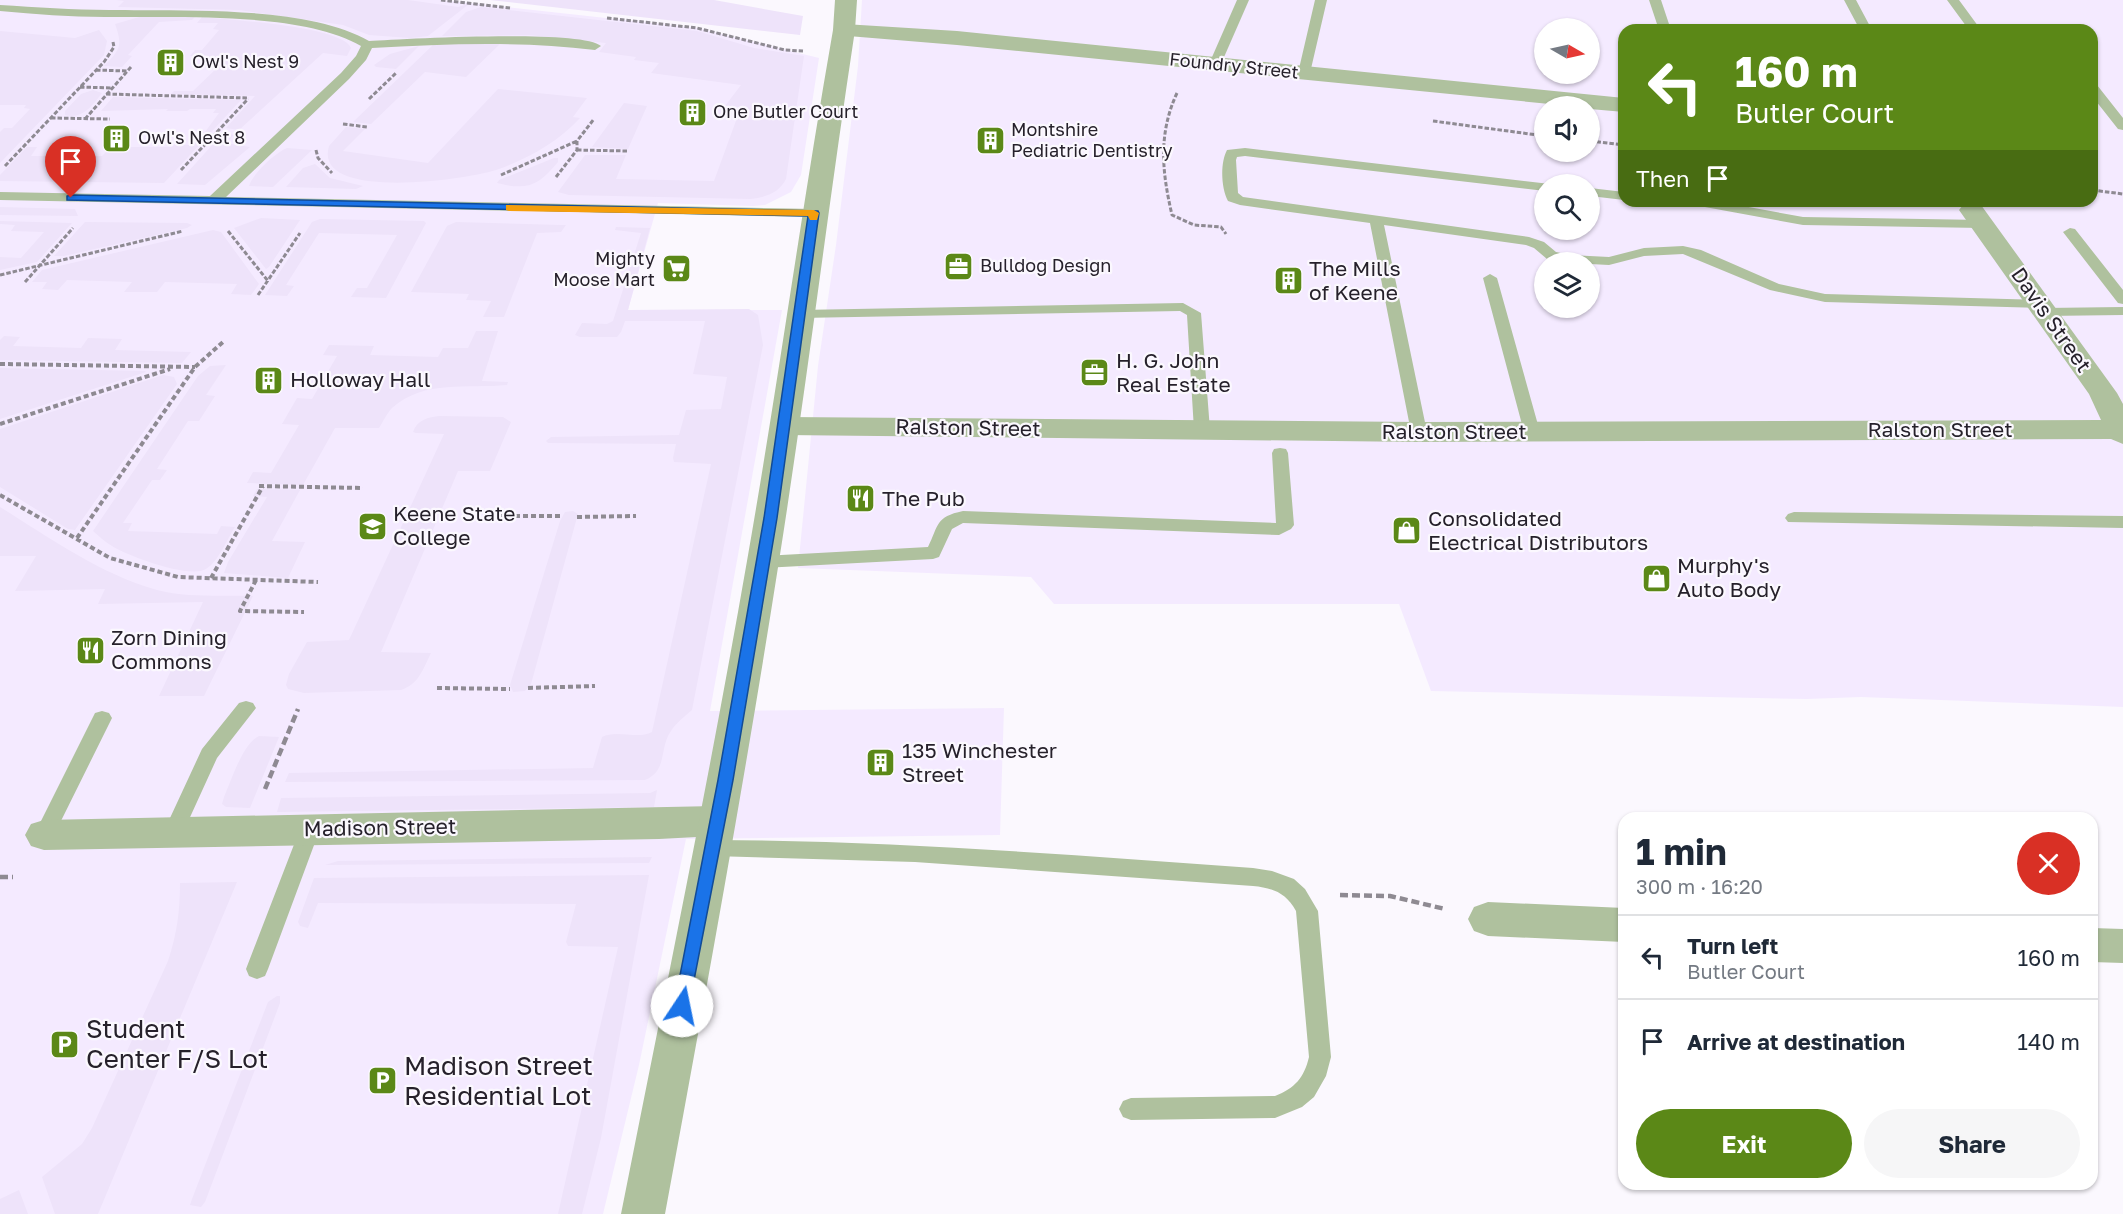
<!DOCTYPE html>
<meta charset="utf-8">
<style>
:root{--surface:#fff;--page:#f6f6f7;--text:#1f2937;--muted:#747a83;--line:#e0e1e3;--accent:#5b8817}
body{margin:0;font-family:"Golos Text",sans-serif;background:var(--page);color:var(--text);height:100vh;display:flex;flex-direction:column;font-size:22px;white-space:nowrap}
*{box-sizing:border-box;margin:0}
p{font-size:20px;color:var(--muted)}
.icon{flex:none;width:33px;height:33px;fill:none;stroke:currentColor;stroke-width:2;stroke-linecap:round;stroke-linejoin:round}
.map{position:relative;flex:1;overflow:hidden}
.side{position:absolute;left:1618px;top:812px;width:480px;height:378px;display:flex;flex-direction:column;background:var(--surface);border-radius:18px;box-shadow:0 2px 4px #0004}
.side>*{flex:none}
.banner{position:absolute;left:1618px;top:24px;width:480px;height:183px;border-radius:18px;box-shadow:0 2px 4px #0004;background:#5b8817;color:#fff;overflow:hidden}
.needle{width:39px;rotate:99deg}
.controls{position:absolute;left:1534px;top:18px;display:grid;gap:12px}
.controls a{display:grid;place-items:center;width:66px;height:66px;border-radius:50%;background:var(--surface);box-shadow:0 2px 4px #0004;font-size:30px}
.pin{position:absolute;display:grid;place-items:center;width:51px;height:51px;color:#fff;margin:-62px -26px;border-radius:50% 50% 50% 0;rotate:-45deg;box-shadow:0 0 6px #0007}
.pin .icon{rotate:45deg}
.me{position:absolute;width:66px;margin:-33px;rotate:11deg;stroke-linejoin:round;filter:drop-shadow(0 0 4px #0008)}
.turn{display:flex;align-items:center;gap:21px;height:126px;padding:0 18px;font-size:27px}
.turn .icon{width:78px;height:78px;stroke-width:2.5}
.turn b{display:block;font-size:42px;line-height:51px}
.then{display:flex;align-items:center;height:57px;padding:0 18px;background:#0003;gap:12px;font-size:22px}
.round{display:grid;place-items:center;flex:none;width:63px;height:63px;border-radius:32px;background:var(--page)}
.summary{display:flex;align-items:center;justify-content:space-between;height:102px;padding:0 18px}
h1{font-size:36px;font-weight:700;line-height:45px}
.cta{display:flex;gap:12px;margin-top:auto;padding:12px 18px}
.cta a{flex:1;height:69px;border-radius:36px;background:var(--accent);color:#fff;font-size:24px;font-weight:700;line-height:69px;text-align:center}
.cta a+a{background:var(--page);color:var(--text)}
ul{padding:0;list-style:none}
li{display:flex;align-items:center;gap:18px;height:84px;padding:0 18px;border-top:2px solid var(--line)}
li div{flex:1}
li b{display:block;font-size:22px}
li em{font-style:normal}
.map>svg:first-child{display:block}
.built{fill:#f4eaff;fill-rule:evenodd}
.green{fill:#eee3fa}
.lines{fill:none;stroke-linecap:round;stroke-linejoin:round}
.path-far2{stroke:#8e8a92;stroke-width:3;stroke-dasharray:4.5 2;stroke-linecap:butt}
.path-far1{stroke:#8e8a92;stroke-width:4;stroke-dasharray:5 3;stroke-linecap:butt}
.path{stroke:#8e8a92;stroke-width:4.5;stroke-dasharray:8 4;stroke-linecap:butt}
.service{fill:#afc19e;fill-rule:evenodd}
.minor{fill:#afc19e;fill-rule:evenodd}
.tertiary{fill:#afc19e;fill-rule:evenodd}
.route{fill:#1a73e8;stroke:#114b97;stroke-width:1.5}
.slow{fill:#f59e0b}
.labels{text-anchor:middle;stroke-width:4.5;stroke-linejoin:round;paint-order:stroke}
.far-poi-label{font-size:18px;fill:#26212b;stroke:#fbf8fe;text-anchor:start}
.far-street-label{font-size:18px;fill:#26212b;stroke:#fbf8fe}
.poi-label{font-size:21px;fill:#26212b;stroke:#fbf8fe;text-anchor:start}
.street-label{font-size:21px;fill:#26212b;stroke:#fbf8fe}
.near-poi-label{font-size:26px;fill:#26212b;stroke:#fbf8fe;text-anchor:start}
</style>
<div class="map">
<svg width="2123" height="1214" viewBox="0 0 2123 1214">
<rect width="100%" height="100%" fill="#fbf8fe"/>
<path class="built" d="M0 0H441L697 28 819 58 801 175 791 192 765 205 753 206 658 203 628 310H782L710 711 1004 708 1000 835 686 839 639 1065 603 1214H0Z
M862 0H2123V707L1861 697 1807 699 1431 691 1399 604H1054L1031 577 798 568 818 366 836 245 858 66ZM1545 28H1590V74H1545ZM1624 30H2092V201H1624ZM1545 106H1590V152H1545ZM1545 184H1590V230H1545ZM1545 262H1590V308H1545Z"/>
<path class="green" d="M116 0H408L458 7 469 4 428 36 410 38 369 35 343 25 239 10 118 7 124 1Z
M490 0H714L803 16 800 35Z
M481 7 697 31 754 48 804 56 786 179C779 193 766 197 751 199L569 195 558 192 585 155H626L616 179 714 181 741 107 725 106 741 85 651 73 659 63 634 60 636 57 599 52 606 43 529 35 442 36 466 12Z
M143 16 195 17 192 20 159 22 128 55 132 56 122 67 104 66C120 50 123 46 115 24Z
M202 17C229 20 342 26 351 48L347 56 323 53 239 130 226 128 255 96 171 94 174 91H193L217 68 211 67 218 57 190 56 195 50H202L219 30 213 29 218 23H197Z
M99 30 107 41 104 55 0 163V132L4 128H12L30 109 24 108 26 105H0V31L75 38Z
M501 43 466 77 425 72 371 124 353 122 434 44Z
M419 46 396 69 376 67 374 65 390 54Z
M498 89 587 98 573 117 580 118C558 142 529 158 499 169 472 179 312 203 329 146L346 127 365 129 343 151 428 163Z
M93 90 102 93C93 105 82 120 65 115V111L81 94Z
M113 97 241 100 164 183 0 181V175L27 147H37L31 156H102L111 147H172L175 144 189 145 198 132H205L219 113H213L216 109H190L187 111H166L168 109 101 111Z
M624 103 647 106 628 149 592 147Z
M223 133 234 135 226 143 250 147 205 185 177 184Z
M287 148 312 150 273 187 249 186C253 173 275 153 287 148Z
M554 158H558V162C539 185 528 191 497 183L499 180Z
M315 164 330 178 363 186 356 189 286 187 303 168Z
M0 207 75 209 78 216 0 215Z
M261 218 300 220 269 267 266 269 234 228Z
M320 219 424 221 426 223 386 298 351 297 357 288H367L397 235 319 233 286 285 294 286 287 296 265 295 312 222Z
M0 221 72 223 37 262 0 270V257L21 258 44 232 11 231 15 225 0 224Z
M85 222 187 223 192 225 187 228 64 256H54Z
M456 222 561 225H566L561 232 537 233 504 317H483L491 301 466 300 469 294 411 292 447 226Z
M616 227 650 228 628 310 749 309 758 315 763 345 692 710C685 716 676 723 671 731 659 747 668 771 645 780L285 782 289 773 593 768 602 737C617 729 637 740 652 732L711 464 674 462 673 458 676 444 548 443 546 441 551 437 679 435 686 410 721 409 727 377 693 374 705 321H625L621 332 617 337H580L575 335 582 323 607 324 613 321 641 233 615 230Z
M213 230 221 232 259 284 251 295 231 294 237 284 165 282 157 292H124L132 282 67 280 58 290 42 289 47 282H32L42 270Z
M476 331H498L482 381 508 382 507 385C467 389 425 379 392 408 387 413 383 422 379 428H335L303 485 247 483 253 472 271 473 299 425 282 424 297 398 312 399 337 356 323 355 329 345 374 346 370 355 438 357 443 348H468Z
M4 336 20 337 13 346 81 348 88 338 122 339 115 350 191 352 182 363 0 360V340Z
M226 365 206 395 215 396 199 421H188L157 469 167 470 160 480H152L123 523H132L128 531 217 534 221 526 235 527C227 539 219 561 206 569 189 579 128 556 112 546 105 542 99 536 93 531L198 376 210 366Z
M0 368 145 371 146 372 0 419Z
M163 375 174 377 177 384 75 530 68 529 0 487V429Z
M440 416 503 417 511 422 490 471H458L381 652 431 653C423 669 419 684 401 690L304 693 288 689 286 685 289 674 307 642 349 640 444 434 416 433 413 432C417 420 428 417 440 416Z
M257 489 300 490 272 541 305 542 288 578 224 573 228 562 267 497 253 496Z
M0 507C50 538 100 574 157 590 188 598 222 595 253 596L204 696H159L203 602 98 604 105 589 15 591 36 556H0Z
M573 511 578 514 531 684 525 691 513 692 510 685 560 521 565 512Z
M259 736 279 737 250 808 226 807 222 804 224 797C231 781 243 743 259 736Z
M657 790 654 807 277 812 281 798 650 793Z
M652 857 649 863 325 865 338 861Z
M649 875 601 1138 582 1214H558L618 947 568 946 566 942 576 904 318 903 308 928 300 926 298 922 314 878Z
M237 882 98 1214H55L42 1177 82 1144 92 1128 168 961C177 934 180 911 180 883Z
M277 996H280V1003L205 1202 201 1207 190 1205 192 1199 268 1002Z
M19 1190 28 1214H0V1199Z"/>
<g class="lines">
<path class="path-far2" d="M441 0 510 8
M607 18 697 28 785 50 803 51
M96 70 127 71
M80 87 112 88
M1177 93C1158 134 1162 172 1172 215L1194 225 1221 227 1226 234
M106 94 249 98
M369 99 396 73
M51 118 110 119
M85 119 131 67
M1433 121 1545 136
M343 124 367 127
M1590 141 1624 145
M316 150 318 158 332 173
M577 150 627 151
M5 166 104 62 114 47 113 42
M181 170 248 99
M501 175 577 141
M556 177 577 150V141L594 119
M2092 190 2123 194
M228 231 268 281
M0 275 183 231
M25 282 73 228
M258 295 300 233"/>
<path class="path-far1" d="M0 364 195 367
M0 424 170 369
M259 486 363 488
M0 495 110 558 178 577 318 582
M499 516H562
M577 517 636 516
M77 538 195 367 223 342
M211 578 263 486
M256 580 240 611 304 612
M437 688 510 689
M528 688 595 686"/>
<path class="path" d="M265 789 298 709
M0 877H13
M1340 895 1390 896 1445 909"/>
<path class="service" d="M1237 0H1249L1221 64 1215 68 1211 67 1209 64Z
M1315 0H1327L1310 73 1304 77 1298 73Z
M1649 0H1661L1671 30H1659Z
M1844 0H1856L1872 30H1860Z
M1947 0H1959L1981 30H1969Z
M0 5C36 7 73 10 109 10 181 11 308 5 369 41 404 39 582 29 601 46L595 50C520 41 446 44 372 48L366 60 349 79 226 197 814 209 821 213 814 217 0 200V192L210 196 341 73 356 56 361 46C302 11 174 18 105 17 70 17 35 14 0 11Z
M2092 84 2097 85 2123 118V130L2118 129 2092 96Z
M1245 148 1550 184H1545V191L1245 156 1237 157 1236 160 1238 193 1243 197 1529 237 1544 242 1556 252 1570 255 1609 257 1644 248 1683 246 1701 250 1779 284 1825 294 2039 300 2046 304 2039 308 1825 302 1770 290 1683 254 1644 256 1609 265 1590 264 1547 259 1534 248 1526 245 1384 225 1427 432 1425 436H1413L1411 432 1370 223 1240 205 1228 201C1221 188 1220 163 1227 150Z
M1590 188 1624 192V200L1590 196Z
M1687 201H1716L1803 217 1982 220 1989 224 1982 228 1803 225 1694 205Z
M2070 228 2075 229 2123 290V304L2118 303 2063 232Z
M1490 274 1497 278 1540 432 1538 436H1526L1524 432 1483 278Z
M1183 303 1201 313 1210 430 1208 434H1196L1194 430 1187 315 1180 311 800 318 793 314 800 310Z
M2123 307V315L2045 316 2038 312 2045 308Z
M1280 448 1286 449 1288 453 1294 525 1291 529 1279 535 963 523 952 529 939 557 933 559 763 568 757 566 754 562 757 558 763 556 928 547C939 525 935 517 963 511L1276 523 1272 453 1274 449Z
M1794 512 2123 516V528L1788 522 1785 518 1788 514Z
M246 701 253 703 256 708 217 758 181 837 174 839 167 837 164 831 202 749 239 703Z
M102 711 109 713 112 718 54 835 51 841 44 843 37 841 34 835 95 713Z
M310 821 317 823 320 829 268 969 265 976 257 979 249 976 246 969 300 829 303 823Z
M713 840C894 841 1073 855 1253 868L1272 871 1294 879 1305 889 1318 911 1331 1057 1326 1076 1314 1097 1302 1107 1275 1118 1131 1120 1123 1117 1119 1109 1123 1101 1131 1098 1275 1096C1295 1088 1304 1078 1309 1057L1296 911C1286 893 1273 888 1253 886L915 862 713 856 706 854 703 848 706 842Z"/>
<path class="minor" d="M844 24 957 31 1624 98V112L1590 109V106H1570L957 45 836 35 833 30 836 25Z
M1972 202 1981 205 2117 393 2123 404V444L2111 439 1419 442 785 435 775 433 770 426 775 419 785 417 1419 422 2101 420 2089 394 1959 210 1963 205Z
M716 806 729 810 735 821 729 832 716 836 659 839 44 850 31 846 25 835 31 824 44 820Z
M1488 902 1624 908V942L1488 936 1474 931 1468 919 1474 907Z
M2092 928 2123 929V963L2092 962Z"/>
<path class="tertiary" d="M835 0H857L855 30C828 207 807 384 779 561 745 779 705 997 665 1214H621C664 997 709 780 747 561 778 384 802 207 833 30Z"/>
</g>
<path class="route" d="M71 195 818 211 819 213 777 518 733 780 688 1011 682 1014 677 1011 674 1006 718 780 764 518 808 216 67 200V196Z"/>
<path class="slow" d="M506 205 814 210 819 213 817 220H810L808 216 509 211 506 210Z"/>
<defs>
<symbol id="building-square" viewBox="-11 -11 22 22"><rect x="-9" y="-9" width="18" height="18" rx="4" fill="#5b8817" stroke="#fbf8fe"/><path d="M-4-6H4V6H1V3H-1V6H-4ZM-2.5-4.3h1.7v1.8h-1.7ZM.8-4.3h1.7v1.8H.8ZM-2.5-1h1.7V.8h-1.7ZM.8-1h1.7V.8H.8Z" fill="#fff"/></symbol>
<symbol id="office-square" viewBox="-11 -11 22 22"><rect x="-9" y="-9" width="18" height="18" rx="4" fill="#5b8817" stroke="#fbf8fe"/><path d="M-6-3h4V-5.5h4V-3h4V5H-6ZM-1-4.5V-3h2v-1.5ZM-6 0V1H6V0Z" fill="#fff"/></symbol>
<symbol id="supermarket-square" viewBox="-11 -11 22 22"><rect x="-9" y="-9" width="18" height="18" rx="4" fill="#5b8817" stroke="#fbf8fe"/><path d="M-6-5.5h2.5l.6 2H6L4.5 2H-2.5L-4.4-4H-6ZM-1.5 3.2a1.3 1.3 0 1 0 .1 0ZM3 3.2a1.3 1.3 0 1 0 .1 0Z" fill="#fff"/></symbol>
<symbol id="restaurant-square" viewBox="-11 -11 22 22"><rect x="-9" y="-9" width="18" height="18" rx="4" fill="#5b8817" stroke="#fbf8fe"/><path d="M-5-6h1v4h1v-4h1v4h1v-4h1v5L-1.5 .5V6h-2V.5L-5-1ZM5-6V6H3V1.5H1.5Q1.5-4 5-6Z" fill="#fff"/></symbol>
<symbol id="university-square" viewBox="-11 -11 22 22"><rect x="-9" y="-9" width="18" height="18" rx="4" fill="#5b8817" stroke="#fbf8fe"/><path d="M0-5L7-2L0 1L-7-2ZM-4 1L0 2.5L4 1V4Q0 6-4 4Z" fill="#fff"/></symbol>
<symbol id="shop-square" viewBox="-11 -11 22 22"><rect x="-9" y="-9" width="18" height="18" rx="4" fill="#5b8817" stroke="#fbf8fe"/><path d="M-5-2.5h2.3a2.7 3.5 0 0 1 5.4 0H5L5.5 6h-11ZM-1.5-2.5h3a1.5 2.3 0 0 0-3 0Z" fill="#fff"/></symbol>
<symbol id="parking-square" viewBox="-11 -11 22 22"><rect x="-9" y="-9" width="18" height="18" rx="4" fill="#5b8817" stroke="#fbf8fe"/><path d="M-3.5-5.5H1a3.5 3.5 0 0 1 0 7H-1V5.5H-3.5ZM-1-3.4V-.6H.8a1.4 1.4 0 0 0 0-2.8Z" fill="#fff"/></symbol>
</defs>
<g fill-rule="evenodd">
<use href="#building-square" x="154" y="46" width="33" height="33"/>
<use href="#building-square" x="676" y="96" width="33" height="33"/>
<use href="#building-square" x="100" y="122" width="33" height="33"/>
<use href="#building-square" x="974" y="124" width="33" height="33"/>
<use href="#office-square" x="942" y="250" width="33" height="33"/>
<use href="#supermarket-square" x="660" y="252" width="33" height="33"/>
<use href="#building-square" x="1272" y="264" width="33" height="33"/>
<use href="#office-square" x="1078" y="356" width="33" height="33"/>
<use href="#building-square" x="252" y="364" width="33" height="33"/>
<use href="#restaurant-square" x="844" y="482" width="33" height="33"/>
<use href="#university-square" x="356" y="510" width="33" height="33"/>
<use href="#shop-square" x="1390" y="514" width="33" height="33"/>
<use href="#shop-square" x="1640" y="562" width="33" height="33"/>
<use href="#restaurant-square" x="74" y="634" width="33" height="33"/>
<use href="#building-square" x="864" y="746" width="33" height="33"/>
<use href="#parking-square" x="48" y="1028" width="33" height="33"/>
<use href="#parking-square" x="366" y="1064" width="33" height="33"/>
</g>
<g class="labels">
<g class="far-poi-label">
<text x="192" y="68">Owl's Nest 9</text>
<text x="713" y="118">One Butler Court</text>
<text x="1011" y="136">Montshire<tspan x="1011" dy="21">Pediatric Dentistry</tspan></text>
<text x="138" y="144">Owl's Nest 8</text>
<text x="655" y="265" text-anchor="end">Mighty<tspan x="655" dy="21">Moose Mart</tspan></text>
<text x="980" y="272">Bulldog Design</text>
</g>
<g class="far-street-label">
<text transform="translate(1234 66) rotate(6)" y="6">Foundry Street</text>
</g>
<g class="poi-label">
<text x="1309" y="276">The Mills<tspan x="1309" dy="24">of Keene</tspan></text>
<text x="1116" y="368">H. G. John<tspan x="1116" dy="24">Real Estate</tspan></text>
<text x="290" y="387">Holloway Hall</text>
<text x="882" y="506">The Pub</text>
<text x="393" y="521">Keene State<tspan x="393" dy="24">College</tspan></text>
<text x="1428" y="526">Consolidated<tspan x="1428" dy="24">Electrical Distributors</tspan></text>
<text x="1677" y="573">Murphy's<tspan x="1677" dy="24">Auto Body</tspan></text>
<text x="111" y="645">Zorn Dining<tspan x="111" dy="24">Commons</tspan></text>
<text x="902" y="758">135 Winchester<tspan x="902" dy="24">Street</tspan></text>
</g>
<g class="street-label">
<text transform="translate(2051 320) rotate(55)" y="7">Davis Street</text>
<text transform="translate(968 428) rotate(1)" y="7">Ralston Street</text>
<text x="1940" y="437">Ralston Street</text>
<text x="1454" y="439">Ralston Street</text>
<text transform="translate(380 828) rotate(-1)" y="7">Madison Street</text>
</g>
<g class="near-poi-label">
<text x="86" y="1038">Student<tspan x="86" dy="30">Center F/S Lot</tspan></text>
<text x="404" y="1075">Madison Street<tspan x="404" dy="30">Residential Lot</tspan></text>
</g>
</g>
</svg>
<div class="controls">
<a><svg class="needle" viewBox="-14 -14 28 28"><path d="M0-13l5 13h-10z" fill="#e53935"/><path d="M0 13l5-13h-10z" fill="#747a83"/></svg></a>
<a><svg class="icon" aria-label="sound" viewBox="0 0 24 24"><path d="M4 9h4l5-4v14l-5-4H4zM17 9q2 3 0 6"/></svg></a>
<a><svg class="icon" aria-label="search" viewBox="0 0 24 24"><circle cx="10" cy="10" r="6"/><path d="M15 15l6 6"/></svg></a>
<a><svg class="icon" aria-label="layers" viewBox="0 0 24 24"><path d="M12 4l9 5-9 5-9-5zM3 14l9 5 9-5"/></svg></a>
</div>
<div class="pin" style="left:71px;top:198px;background:#d93025"><svg class="icon" aria-label="arrive" viewBox="0 0 24 24"><path d="M6 21V4h12l-3 4 3 4H6"/></svg></div>
<svg class="me" style="left:682px;top:1006px" viewBox="-20 -20 40 40"><circle r="19" fill="#fff"/><path d="M0-13L10 11 0 6-10 11z" fill="#1a73e8"/></svg>
<div class="banner">
<div class="turn"><svg class="icon" aria-label="left" viewBox="0 0 24 24"><path d="M17 20v-9H6M10 6l-5 5 5 5"/></svg><div><b>160 m</b>Butler Court</div></div>
<div class="then">Then<svg class="icon" aria-label="arrive" viewBox="0 0 24 24"><path d="M6 21V4h12l-3 4 3 4H6"/></svg></div>
</div>
<section class="side">
<div class="summary"><div><h1>1 min</h1><p>300 m · 16:20</p></div><a class="round" style="background:#d93025;color:#fff"><svg class="icon" aria-label="close" viewBox="0 0 24 24"><path d="M6 6l12 12M18 6L6 18"/></svg></a></div>
<ul>
<li><svg class="icon" aria-label="left" viewBox="0 0 24 24"><path d="M17 20v-9H6M10 6l-5 5 5 5"/></svg><div><b>Turn left</b><p>Butler Court</p></div><em>160 m</em></li>
<li><svg class="icon" aria-label="arrive" viewBox="0 0 24 24"><path d="M6 21V4h12l-3 4 3 4H6"/></svg><div><b>Arrive at destination</b></div><em>140 m</em></li>
</ul>
<div class="cta"><a>Exit</a><a>Share</a></div>
</section>
</div>
